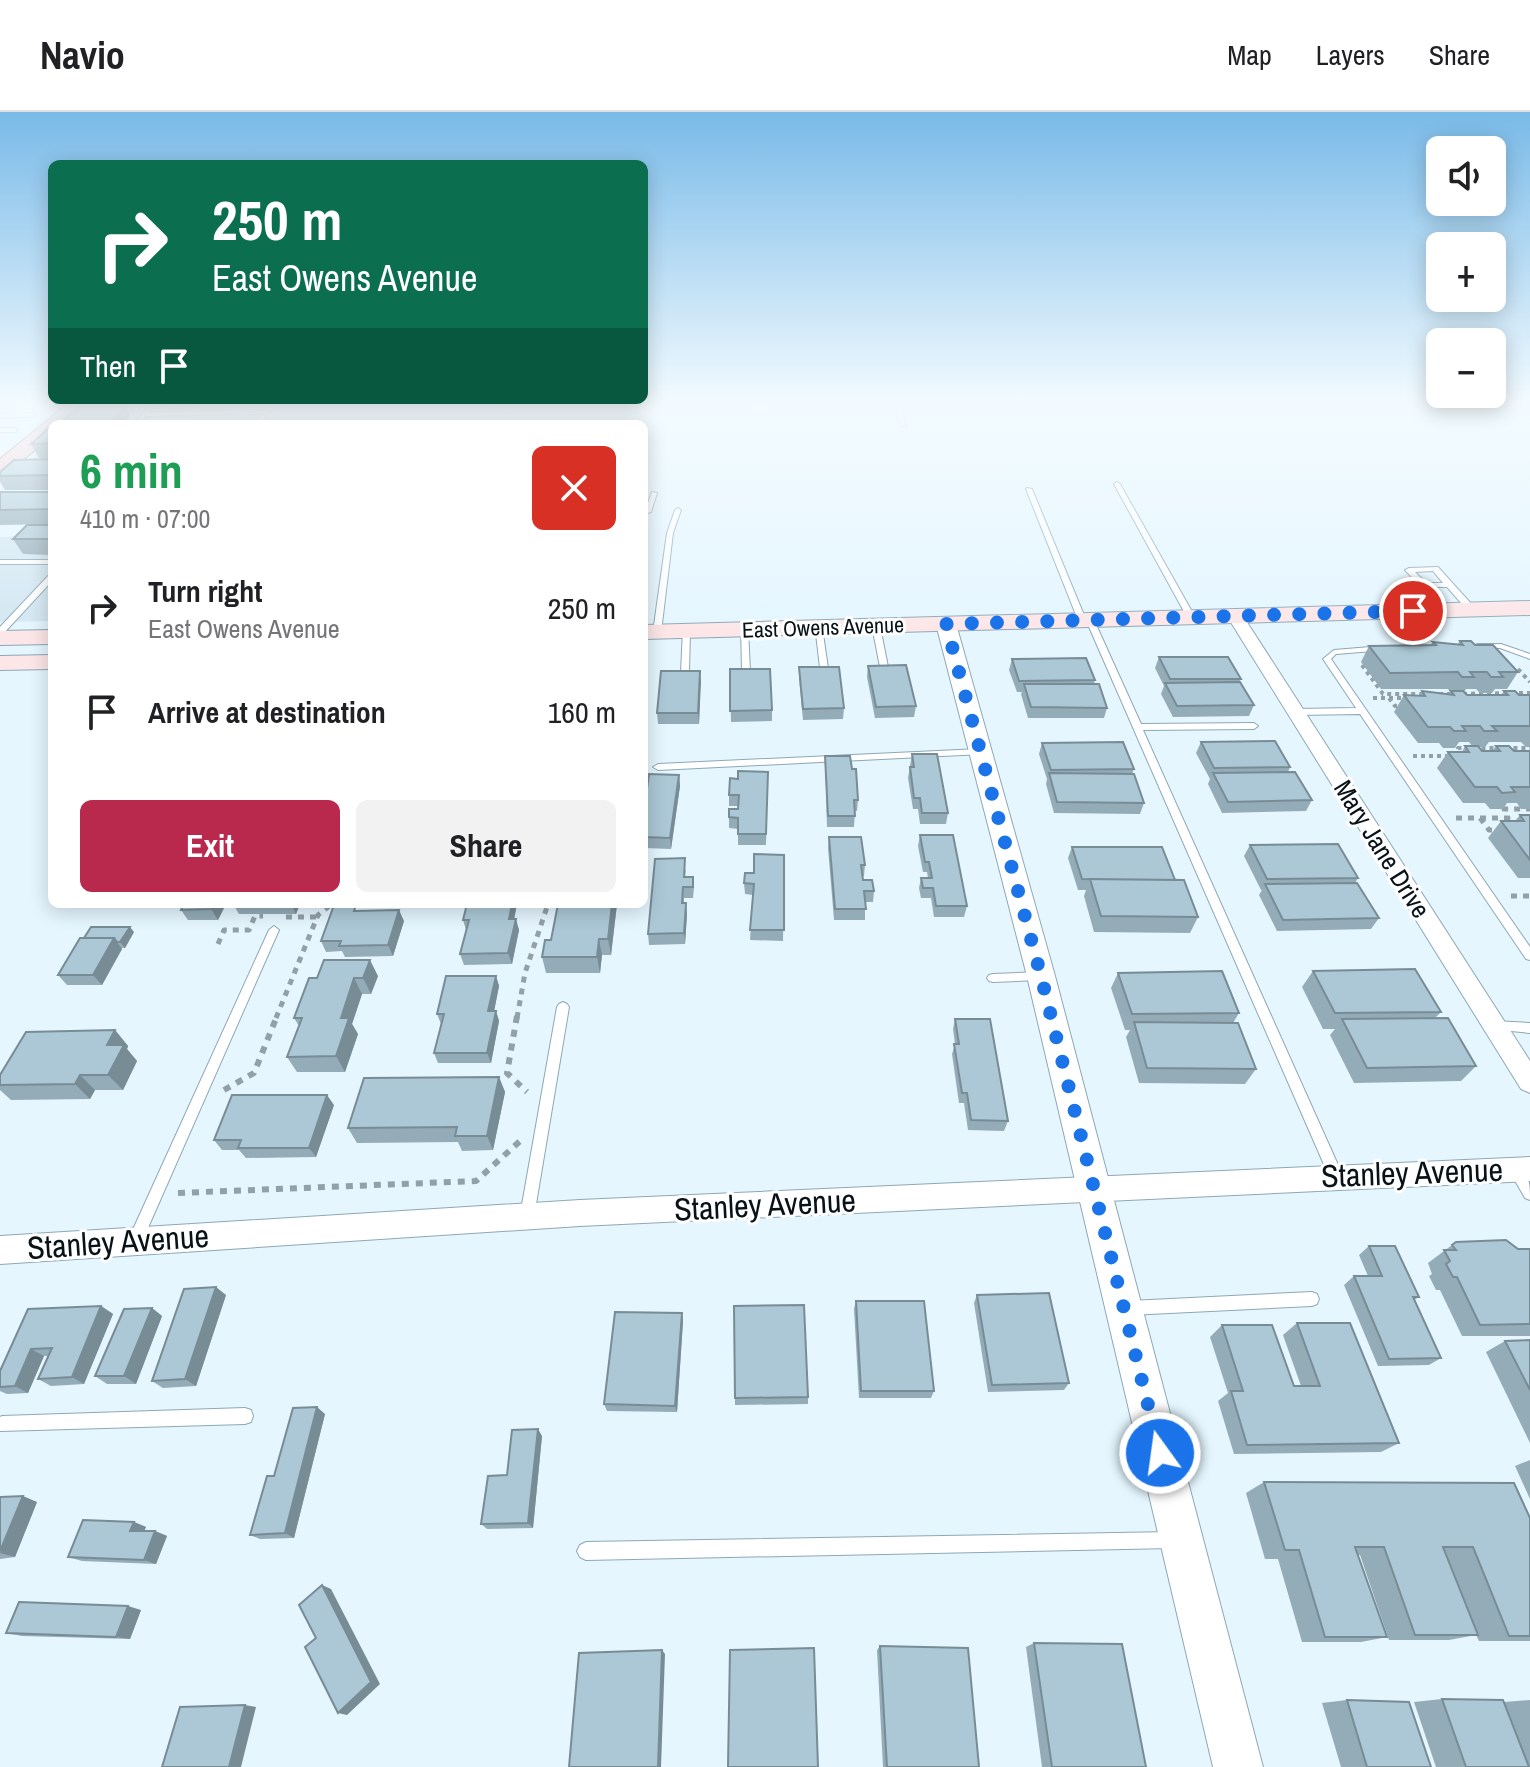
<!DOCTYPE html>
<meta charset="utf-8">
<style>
:root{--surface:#fff;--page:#f2f2f2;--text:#202124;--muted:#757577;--line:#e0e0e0;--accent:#b9284d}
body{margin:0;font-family:"Archivo Narrow",sans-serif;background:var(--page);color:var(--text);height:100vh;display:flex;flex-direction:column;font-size:30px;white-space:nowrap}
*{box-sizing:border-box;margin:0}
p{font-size:26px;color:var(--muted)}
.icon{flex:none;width:44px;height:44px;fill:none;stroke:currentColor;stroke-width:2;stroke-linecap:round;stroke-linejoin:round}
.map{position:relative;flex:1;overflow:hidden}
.sheet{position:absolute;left:48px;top:308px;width:600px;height:488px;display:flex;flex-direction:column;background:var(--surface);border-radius:12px;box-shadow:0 4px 20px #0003}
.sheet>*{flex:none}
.banner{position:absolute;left:48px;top:48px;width:600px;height:244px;border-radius:12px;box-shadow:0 4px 20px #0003;background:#0b6e4f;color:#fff;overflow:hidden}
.fabs{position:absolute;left:1426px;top:24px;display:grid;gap:16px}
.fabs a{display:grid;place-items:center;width:80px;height:80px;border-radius:12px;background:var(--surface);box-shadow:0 4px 20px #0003;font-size:40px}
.pin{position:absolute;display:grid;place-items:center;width:68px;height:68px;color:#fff;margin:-34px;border:4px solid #fff;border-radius:50%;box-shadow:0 2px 8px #0007}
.me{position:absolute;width:88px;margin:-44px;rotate:346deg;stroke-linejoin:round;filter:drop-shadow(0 0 6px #0008)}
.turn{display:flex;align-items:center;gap:28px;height:168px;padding:0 32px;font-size:36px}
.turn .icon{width:104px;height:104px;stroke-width:2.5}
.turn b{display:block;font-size:56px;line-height:68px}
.then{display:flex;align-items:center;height:76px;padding:0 32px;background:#0003;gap:16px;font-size:30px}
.round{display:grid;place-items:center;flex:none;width:84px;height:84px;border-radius:12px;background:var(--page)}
.overview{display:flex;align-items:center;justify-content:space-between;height:136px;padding:0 32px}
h1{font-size:48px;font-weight:700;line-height:60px;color:#1e9e55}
.primary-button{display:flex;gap:16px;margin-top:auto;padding:16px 32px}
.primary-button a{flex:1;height:92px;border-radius:12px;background:var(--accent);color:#fff;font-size:32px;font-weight:700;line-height:92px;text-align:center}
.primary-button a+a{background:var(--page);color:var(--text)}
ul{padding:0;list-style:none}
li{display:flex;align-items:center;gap:24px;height:104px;padding:0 32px}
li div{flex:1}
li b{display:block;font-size:30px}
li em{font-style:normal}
header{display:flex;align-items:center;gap:48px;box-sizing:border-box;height:112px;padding:0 40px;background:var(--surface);border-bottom:2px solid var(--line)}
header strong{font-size:38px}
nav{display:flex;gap:44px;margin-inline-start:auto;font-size:28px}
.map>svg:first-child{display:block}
.built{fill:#d3e7f2}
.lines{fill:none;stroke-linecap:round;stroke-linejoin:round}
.service-casing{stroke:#8da8b5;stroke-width:2}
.minor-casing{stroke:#8da8b5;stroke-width:2}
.tertiary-casing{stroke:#8da8b5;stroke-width:2}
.secondary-casing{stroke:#8da8b5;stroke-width:2}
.primary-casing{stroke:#a3757c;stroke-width:2}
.path-far2{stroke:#92a0a8;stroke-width:4;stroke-dasharray:4 4;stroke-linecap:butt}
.path-far1{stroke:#92a0a8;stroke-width:5;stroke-dasharray:6 6;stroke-linecap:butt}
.path{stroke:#92a0a8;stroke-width:6;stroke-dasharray:7 7;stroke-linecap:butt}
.service{fill:#fff;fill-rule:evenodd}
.minor{fill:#fff;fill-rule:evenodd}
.tertiary{fill:#fff;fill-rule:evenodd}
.secondary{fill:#fde6e8;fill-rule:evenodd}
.primary{fill:#faccd1;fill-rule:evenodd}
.wall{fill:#94acb8}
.shaded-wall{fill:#788c96}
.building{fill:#acc8d6;stroke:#788c96;stroke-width:2}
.route{stroke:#1a73e8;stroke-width:14;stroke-dasharray:0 25.2}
.labels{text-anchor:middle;stroke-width:6;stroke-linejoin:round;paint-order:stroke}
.far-street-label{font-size:22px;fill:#081217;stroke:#fff}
.street-label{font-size:26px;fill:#081217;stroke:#fff}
.near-street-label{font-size:32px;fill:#081217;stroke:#fff}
</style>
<header>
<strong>Navio</strong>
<nav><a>Map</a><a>Layers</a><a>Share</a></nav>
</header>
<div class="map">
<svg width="1530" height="1655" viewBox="0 0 1530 1655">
<rect width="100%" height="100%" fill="#e5f6ff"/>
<path class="built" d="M52 424V509L0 510V425Z"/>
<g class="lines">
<defs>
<path id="service" d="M271 290H277L260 312H254L262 302 146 304 139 312H133L149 295 152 297 149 300 265 298Z
M894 290H900L906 315 901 314Z
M0 302 34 301 37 303 34 305 0 306Z
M0 316H15L18 318 15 320H0Z
M1117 370 1120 372 1195 505 1194 507 1187 505 1114 372Z
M1027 376 1032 377 1086 508 1085 510 1078 508 1026 377Z
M652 380 657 381 651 400 644 402Z
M678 396 681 398 673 421 661 520 657 522 653 520 667 421 675 398Z
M0 448H52V452H0Z
M1438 455 1475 496V500H1469L1447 475H1421L1405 458 1409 456ZM1433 459 1443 471H1426L1415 460Z
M49 463H52V469L3 522H0V515Z
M1087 506 1094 508 1141 612 1254 611 1258 614 1254 617 1143 618 1343 1064 1341 1068 1336 1070 1331 1068 1329 1064 1086 508Z
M873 512 880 514 888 555 887 557H881L880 555 872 514Z
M815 513 822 515 828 556 824 558 820 556Z
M741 515 748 517 750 559 746 561 742 559Z
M683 517 690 519 689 560 685 562 681 560Z
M1477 532H1501L1530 542V547L1500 536H1477Z
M1383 534H1386V538L1336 542 1331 547 1530 835V848L1526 847 1360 602 1295 603 1291 600 1295 597 1356 596 1323 547 1334 538Z
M980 637 983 638V642L658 658 653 655 658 652Z
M274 814 279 818 140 1134 135 1136 130 1134 128 1129 130 1124 269 818Z
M1040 860 1044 861 1046 864 1044 867 1040 868 993 870 989 869 987 866 989 863 993 862Z
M563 890 567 892 569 895 534 1104 532 1109 527 1110 522 1109 520 1104 557 895 559 892Z
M1495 909 1530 911V921L1491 917 1489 914 1491 911Z
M1516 1052C1530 1059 1530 1074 1530 1088L1525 1086 1509 1058 1511 1054Z
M1312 1180 1317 1182 1319 1187 1317 1192 1312 1194 1129 1203 1124 1201 1122 1196 1124 1191 1129 1189Z
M245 1296 251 1298 253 1304 251 1310 245 1312 0 1319V1305L2 1304Z
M1173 1420 1179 1422 1181 1428 1179 1434 1173 1436 586 1448 580 1445 577 1439 580 1433 586 1430Z"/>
<path id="minor" d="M75 290H198L192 293 79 295 75 294Z
M1235 499 1243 504 1530 949V981L1521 977 1227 504Z
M1530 1045V1069L580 1114 0 1152V1124L580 1088Z"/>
<path id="tertiary" d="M946 506 956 512 1055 864 1263 1655H1213L1027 864 936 512Z"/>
<path id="secondary" d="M1530 489V503L644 527V513Z
M52 518V532L0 533V519Z
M52 543V557L0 558V544Z"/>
<path id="primary" d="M70 290H90L66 312H52V324L7 361 0 363V347Z"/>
</defs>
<use href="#service" class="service-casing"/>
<use href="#minor" class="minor-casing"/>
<use href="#tertiary" class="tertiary-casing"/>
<use href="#secondary" class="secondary-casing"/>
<use href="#primary" class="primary-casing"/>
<path class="path-far2" d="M1362 553 1383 582H1425
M1518 557 1530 570
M1439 582 1530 581
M1373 586H1407
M1389 586 1395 594H1404
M1413 644H1451
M1461 644 1458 636H1530"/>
<path class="path-far1" d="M1456 706H1508L1504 697H1530
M1480 706 1489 718H1500
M1511 784H1530
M362 792H391
M286 805H317
M218 832 224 818H249L255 804H263
M276 906 318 803 332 792
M517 906 525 861 548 792"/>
<path class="path" d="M517 904 507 961 527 980
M224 978 254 961 277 904
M178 1081 476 1069 520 1029"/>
<use href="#service" class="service"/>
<use href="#minor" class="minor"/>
<use href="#tertiary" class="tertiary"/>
<use href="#secondary" class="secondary"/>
<use href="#primary" class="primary"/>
</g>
<path class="wall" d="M52 317V346H39L31 332Z
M52 347V378H5L0 370V360Z
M0 380H52V412L0 413Z
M52 413V443L23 442 13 427Z
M1460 529 1475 533 1518 560 1507 577H1495L1492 581H1480L1476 577H1466L1464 580 1467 583H1501L1504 579 1519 583H1529L1530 581V635H1526L1521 630H1489L1485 635H1479L1482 639H1492L1496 634 1514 639H1530V697H1521L1517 691H1507L1503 697H1490L1485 691H1463L1437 656 1448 640H1462L1465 634H1472L1469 630H1459L1455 636H1443L1439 631H1418L1394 600 1404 583 1419 584 1422 579 1449 582 1450 580 1448 577H1381L1361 550 1369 534 1430 533 1433 530 1457 533Z
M1159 545 1241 567 1239 570 1254 593 1249 604 1173 605 1161 582 1164 574 1155 556Z
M1012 547 1095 568 1094 572 1107 596 1104 606H1028L1021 582 1022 580H1017L1009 558Z
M868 554 916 594 914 605 875 606 867 565Z
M799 555 844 596 843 607 803 608 799 566Z
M730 557 772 598V609L731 610Z
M700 559 699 612H658L657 601Z
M1201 630 1290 655 1288 660 1312 688 1306 699 1222 701 1208 672 1210 667 1196 641Z
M1042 631 1134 657 1132 662 1144 691 1140 702 1054 701 1046 672 1047 667 1039 642Z
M912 642 948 701 946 712H920L918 697H913L908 666Z
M825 644 852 657 858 688 857 699H855L854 715H827Z
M768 660 766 733H738V717L729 716V697H738V694H729V683L738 667Z
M679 663 680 674 671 737 644 736V698Z
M1520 703H1530V766H1518L1488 726 1501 709H1515Z
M920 723 967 794 964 805H934L931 786H921L919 776 921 766H928L927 760H923L918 734Z
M829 725 865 753 864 764H862L863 768 874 779 873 790H865V808H834L828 736Z
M1250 733 1358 766 1355 771 1379 806 1371 817 1277 819 1259 783 1262 778H1261L1244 744Z
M1072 735 1175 768 1198 805 1190 821 1094 820 1084 784 1086 778H1078L1068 746Z
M784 743 783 829 750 828 753 783 745 782 744 771 754 761Z
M686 757 685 765H693L694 776 693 786H684V791L687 802 685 832 649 833 648 822Z
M184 792H226L218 808H188L181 798Z
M233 792H300L296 802H239Z
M467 792H517L514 807 519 818 512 852 464 853 460 842 466 818 463 808Z
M617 792 611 843H602L600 861H546L542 845 551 828Z
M359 798 404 809 393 844 345 845 342 839 326 840 321 829Z
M134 820 125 836H122V837L102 873H67L58 863Z
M1313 859 1441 900 1435 906 1476 954 1461 969 1354 971 1330 923 1335 917H1323L1302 875Z
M1118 861 1239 901 1233 911 1256 957 1245 972 1139 971 1126 925 1130 918H1125L1111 876Z
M378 864 371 882H362L352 912 358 922 345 960H297L287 945 299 914 294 906 309 866Z
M496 864 499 874 494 899H496L499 909 491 951H438L434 941 441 912 437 902Z
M955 907 1008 1009 1004 1019 968 1018 964 991H959L952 942 955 932 953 917Z
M115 918 128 934 127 937 137 949 123 978H95L90 987 11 988 0 978V963Z
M499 965 505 980 493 1038 462 1039 458 1030 357 1031 348 1016Z
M334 993 316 1045 246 1046 239 1038H222L214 1028Z
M1456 1130 1518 1137H1530V1224H1462L1440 1178H1436L1429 1164 1432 1162 1428 1151Z
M1369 1134 1419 1185 1414 1188 1441 1246 1429 1253 1378 1254 1344 1173 1354 1164H1368L1359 1143Z
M226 1183 196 1274 163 1276 152 1269Z
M977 1183 1069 1271 1064 1278 988 1280 974 1191Z
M856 1189 934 1279 931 1286H859L854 1197Z
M101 1194 113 1202 84 1272 51 1274 38 1267 48 1244H44L28 1281 7 1282 0 1279V1259L28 1197Z
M152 1196 162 1204 136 1272H107L95 1264Z
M682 1201 683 1209 677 1300 607 1299 604 1292Z
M1297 1211 1399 1331 1381 1340 1234 1342 1218 1289 1228 1281 1210 1225 1222 1213 1294 1274H1301L1283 1223Z
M1530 1228V1331L1486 1240 1505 1229Z
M808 1285V1292L735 1293V1286Z
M325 1302 294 1426 260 1427 250 1423 274 1364Z
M542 1324 533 1416 487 1417 481 1412 507 1363Z
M1530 1348V1387L1515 1354Z
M1264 1370 1530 1406V1529H1479L1476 1523 1449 1528H1389L1360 1443H1358L1387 1525 1361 1530H1302L1278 1447H1265L1246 1381Z
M0 1385 37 1390 15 1445 0 1447Z
M134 1410 146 1415 144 1419H155L167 1424 156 1452 82 1449 68 1445Z
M141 1498 130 1527 22 1524 6 1521Z
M1034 1531 1146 1655H1042L1026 1535Z
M880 1534 979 1655H883L877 1538Z
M1442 1587 1529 1655H1436L1414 1590Z
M1347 1588 1431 1655H1341L1322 1591Z
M1530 1588V1655H1529L1504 1590Z"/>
<path class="shaded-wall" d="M0 290H11L0 298Z
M126 295 130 304 122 312H107Z
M700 559 701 570 699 612 698 601Z
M679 663 680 674 671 737 670 726Z
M686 791 687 802 685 832 684 821Z
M214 792H226L218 808 211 797Z
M291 792H300L296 802Z
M512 792H517L512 818 509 807Z
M612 792H617L611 843 608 827Z
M399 798 404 809 393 844 388 833Z
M516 807 519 818 512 852 508 841Z
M130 815 134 820 125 836 120 830Z
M114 826 122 837 102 873 93 863Z
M599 827 602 843 600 861 597 845Z
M370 848 378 864 371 882 363 866Z
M496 864 499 874 492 910 488 899Z
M354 866 362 882 352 912 358 922 345 960 336 944 341 906Z
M496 899 499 909 491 951 487 941Z
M115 918 128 934 127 937 137 949 123 978 108 963 107 933Z
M80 963 95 978 90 987 75 972Z
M499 965 505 980 493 1038 487 1024Z
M327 983 334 993 316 1045 309 1036Z
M216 1175 226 1183 196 1274 185 1267Z
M101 1194 113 1202 84 1272 72 1265Z
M152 1196 162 1204 136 1272 124 1264Z
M682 1201 683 1209 677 1300 675 1294Z
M31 1237 44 1244 28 1281 15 1274Z
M317 1295 325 1302 294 1426 285 1421Z
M538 1317 542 1324 533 1416 528 1411Z
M23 1384 37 1390 15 1445 0 1441Z
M134 1410 146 1415 142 1424 130 1419Z
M155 1419 167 1424 156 1452 144 1448Z
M322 1473 331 1477 380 1572 347 1603 338 1601Z
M128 1494 141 1498 130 1527 116 1525Z
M662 1538 665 1542 661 1655H658Z
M245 1593 256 1595 241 1655H229Z"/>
<path class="building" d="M79 295H126L107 312H59Z
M48 317H52V331L31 332Z
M52 347V363L0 364V360L14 348Z
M0 380H52V397L0 398Z
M27 413H52V427H13Z
M1460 529H1471L1475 533H1493L1518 560H1499L1503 565H1491L1487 560H1470L1474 565H1462L1458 560 1390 561 1369 534 1436 533 1433 530 1463 533Z
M1159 545H1228L1241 567H1170Z
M1086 546 1095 568 1019 569 1012 547Z
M906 553 916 594 876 595 868 554Z
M799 555H839L844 596 803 597Z
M730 557H770L772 598 730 599Z
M661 559H700L698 601H657Z
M1240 570 1254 593 1177 594 1165 571Z
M1024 572H1099L1107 596 1031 595Z
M1422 579 1454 583 1451 579H1463L1467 583H1508L1504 579H1515L1519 583H1530V614H1492L1497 619H1484L1480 614H1462L1466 619H1454L1450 615H1428L1404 583 1425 584Z
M1275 629 1290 655 1214 656 1201 630Z
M1123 630 1134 657 1051 658 1042 631Z
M1465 634H1478L1482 639H1500L1496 634H1509L1514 639H1530V675H1511L1515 680 1502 681 1497 675H1475L1448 640H1469Z
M912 642H937L948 701H922L920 686H914L910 655H914Z
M825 644H850L852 657H856L858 688H854L855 704H828Z
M738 659 768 660 766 722H738V706L729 705V697H738L739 683H729L730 666 738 667Z
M1295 660 1312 688 1228 690 1213 661Z
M1049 661 1134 662 1144 691 1057 690Z
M649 662 679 663 670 726 644 725V698Z
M1520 703H1530V748L1501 709H1524Z
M920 723H953L967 794H936L933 776H923L921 766H932L929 750H925Z
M829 725H861L865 753H861L863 768H872L874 779H864L866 797H835Z
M1338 732 1358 766 1267 767 1250 733Z
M1072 735H1162L1175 768 1082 767Z
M754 742 784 743V818H750L754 772 744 771 745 761H754Z
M685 746 684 765H693V775H683L682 791H686L684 821 648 822 655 747Z
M1090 767 1184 768 1198 805 1101 804Z
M1357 771 1379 806 1283 808 1265 772Z
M184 792H214L211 797 181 798Z
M467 792H512L509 807H516L508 841 460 842 469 808H463Z
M558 792H612L608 827H599L597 845H542L545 828H551Z
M334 793H356L354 799 399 798 388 833 339 834 341 829H321Z
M91 815H130L120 830H117L114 826H84Z
M80 826H114L93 863H58Z
M324 848H370L363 866H354L341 906H349L336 944 287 945 302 906H294L309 866H317Z
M1415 857 1441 900 1335 901 1313 859Z
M1222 859 1239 901 1132 902 1118 861Z
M446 864H496L488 899H496L487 941H434L444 902H437Z
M1448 906 1476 954 1367 956 1342 907Z
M955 907H990L1008 1009 971 1008 967 981H962L954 932H959Z
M1134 910 1238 911 1256 957 1147 956Z
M115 918 107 933H124L108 963H80L75 972 0 973V963L26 920Z
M499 965 487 1024H455L457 1015 348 1016 364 966Z
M232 983H327L309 1036H238L241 1028H214Z
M1506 1128 1518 1137H1530V1212L1480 1213 1457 1165H1453L1446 1152 1450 1149 1444 1138H1456L1452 1133 1456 1130Z
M1369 1134H1395L1419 1185H1413L1441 1246 1389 1247 1354 1164H1382Z
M216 1175 185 1267 152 1269 184 1177Z
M1049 1181 1069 1271 992 1273 977 1183Z
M856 1189H924L934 1279H861Z
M804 1193 808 1285 735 1286 734 1194Z
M101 1194 72 1265 38 1267 52 1236 31 1237 15 1274 0 1275V1259L28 1197Z
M152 1196 124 1264H95L124 1197Z
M615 1200 682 1201 675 1294 604 1292Z
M1297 1211H1350L1399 1331 1247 1333 1231 1279H1243L1222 1213H1272L1294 1274H1320Z
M1530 1228V1278L1505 1229Z
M317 1295 285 1421 250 1423 267 1364H274L293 1296Z
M538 1317 528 1411 481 1412 488 1364 507 1363 512 1318Z
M1264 1370 1514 1371 1530 1406V1524H1509L1473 1435H1443L1478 1523H1415L1384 1435H1355L1387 1525H1325L1299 1438H1285Z
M23 1384 0 1439V1385Z
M83 1408 134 1410 130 1419H155L144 1448 68 1445Z
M322 1473 371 1570 338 1601 305 1535 316 1526 299 1493Z
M19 1490 128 1494 116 1525 6 1521Z
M1034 1531 1122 1532 1146 1655H1052Z
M880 1534 968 1536 979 1655H887Z
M814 1536 818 1655H728L730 1538Z
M662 1538 658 1655H569L579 1541Z
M1442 1587 1503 1588 1529 1655H1466Z
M1347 1588 1409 1590 1431 1655H1367Z
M245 1593 229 1655H162L180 1595Z"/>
<linearGradient id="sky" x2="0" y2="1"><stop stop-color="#79bae8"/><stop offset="0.56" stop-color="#f3fbff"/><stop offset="1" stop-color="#f3fbff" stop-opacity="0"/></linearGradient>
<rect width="1530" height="521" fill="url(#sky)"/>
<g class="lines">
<path class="route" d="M1160 1341 1041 864 946 512 1413 499"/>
</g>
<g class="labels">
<g class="far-street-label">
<text transform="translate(823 515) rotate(-2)" y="8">East Owens Avenue</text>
</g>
<g class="street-label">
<text transform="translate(1382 737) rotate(58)" y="9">Mary Jane Drive</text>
</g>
<g class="near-street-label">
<text transform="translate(1412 1061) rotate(-2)" y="11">Stanley Avenue</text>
<text transform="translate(765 1093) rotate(-3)" y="11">Stanley Avenue</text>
<text transform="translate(118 1130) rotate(-4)" y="11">Stanley Avenue</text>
</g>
</g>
</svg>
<div class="fabs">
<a><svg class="icon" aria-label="sound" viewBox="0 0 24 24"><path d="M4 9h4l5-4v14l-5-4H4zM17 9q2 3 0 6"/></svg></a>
<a>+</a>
<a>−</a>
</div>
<div class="pin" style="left:1413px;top:499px;background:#d93025"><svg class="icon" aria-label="arrive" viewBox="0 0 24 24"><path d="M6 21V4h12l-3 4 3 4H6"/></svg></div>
<svg class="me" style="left:1160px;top:1341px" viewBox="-20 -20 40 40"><circle r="17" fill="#1a73e8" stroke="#fff" stroke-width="3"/><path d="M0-11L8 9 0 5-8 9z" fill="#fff"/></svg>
<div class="banner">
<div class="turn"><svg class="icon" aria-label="right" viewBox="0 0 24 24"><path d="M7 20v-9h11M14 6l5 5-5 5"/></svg><div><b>250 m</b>East Owens Avenue</div></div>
<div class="then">Then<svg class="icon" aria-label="arrive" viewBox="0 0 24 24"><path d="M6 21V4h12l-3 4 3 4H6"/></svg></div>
</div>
<section class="sheet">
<div class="overview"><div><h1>6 min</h1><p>410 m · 07:00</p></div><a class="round" style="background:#d93025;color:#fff"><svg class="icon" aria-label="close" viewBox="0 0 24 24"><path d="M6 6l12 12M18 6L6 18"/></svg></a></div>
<ul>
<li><svg class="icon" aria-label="right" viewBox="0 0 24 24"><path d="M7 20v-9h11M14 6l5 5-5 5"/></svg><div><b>Turn right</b><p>East Owens Avenue</p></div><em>250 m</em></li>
<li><svg class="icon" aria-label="arrive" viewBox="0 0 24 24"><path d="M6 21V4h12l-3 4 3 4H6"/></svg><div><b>Arrive at destination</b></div><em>160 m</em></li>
</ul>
<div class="primary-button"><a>Exit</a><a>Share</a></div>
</section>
</div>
